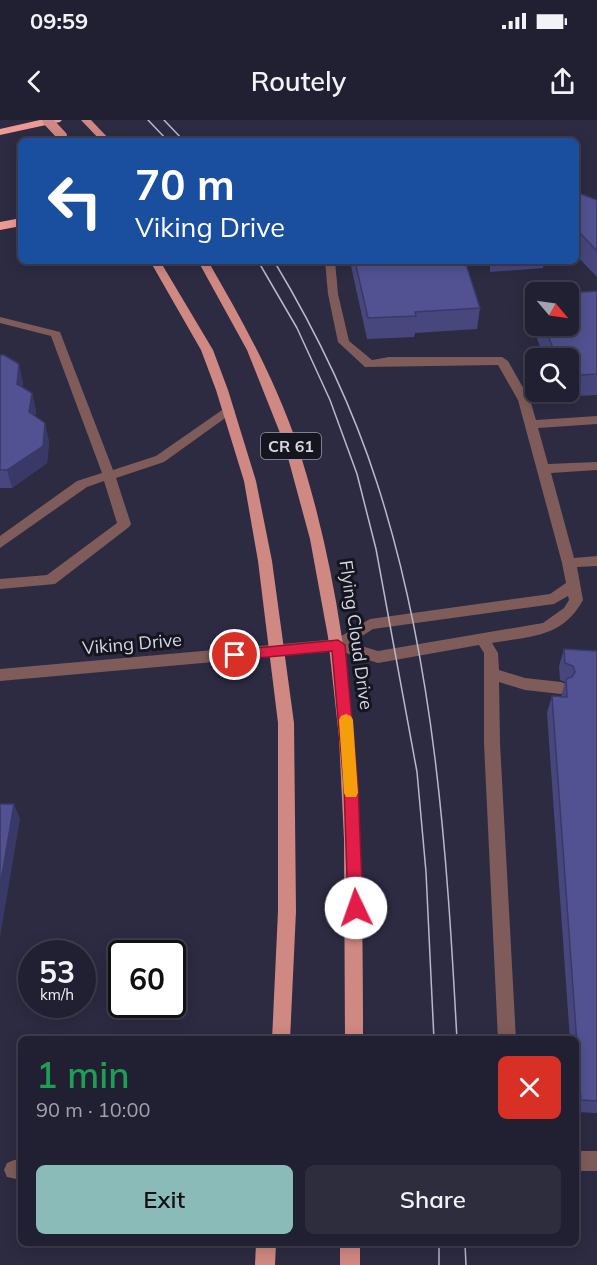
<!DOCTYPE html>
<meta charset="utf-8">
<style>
:root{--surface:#212032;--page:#2d2d3e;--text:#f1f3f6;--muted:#a2a3ac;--line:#3e3e4d;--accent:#8bbbb9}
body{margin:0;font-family:Mulish,sans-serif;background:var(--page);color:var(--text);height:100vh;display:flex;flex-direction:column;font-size:22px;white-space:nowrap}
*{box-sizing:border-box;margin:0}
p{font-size:20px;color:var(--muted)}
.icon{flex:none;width:33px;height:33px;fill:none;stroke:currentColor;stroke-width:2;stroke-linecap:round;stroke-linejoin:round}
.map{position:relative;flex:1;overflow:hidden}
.sheet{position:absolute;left:18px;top:916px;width:561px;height:210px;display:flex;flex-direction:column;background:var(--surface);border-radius:9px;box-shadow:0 3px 15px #0003,0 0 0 2px var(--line)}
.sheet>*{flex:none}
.hud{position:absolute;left:18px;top:18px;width:561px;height:126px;border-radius:9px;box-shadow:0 3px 15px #0003,0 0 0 2px var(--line);background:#1a4fa0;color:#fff;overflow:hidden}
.needle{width:39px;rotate:119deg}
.controls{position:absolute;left:525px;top:162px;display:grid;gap:12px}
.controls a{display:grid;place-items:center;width:54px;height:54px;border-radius:9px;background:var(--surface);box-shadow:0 3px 15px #0003,0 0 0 2px var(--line);font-size:30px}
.speed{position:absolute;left:18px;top:820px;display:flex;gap:12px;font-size:30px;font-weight:700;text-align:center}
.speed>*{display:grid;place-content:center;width:78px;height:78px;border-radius:50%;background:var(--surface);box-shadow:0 3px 15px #0003,0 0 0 2px var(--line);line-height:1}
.speed small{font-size:15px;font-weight:400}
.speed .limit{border:3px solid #111;border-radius:9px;background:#fff;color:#111}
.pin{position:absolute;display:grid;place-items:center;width:51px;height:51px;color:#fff;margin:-26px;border:3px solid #fff;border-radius:50%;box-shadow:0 2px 6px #0007}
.me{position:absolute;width:66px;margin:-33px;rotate:357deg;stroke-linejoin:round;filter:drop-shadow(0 0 4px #0008)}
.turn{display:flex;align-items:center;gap:21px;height:126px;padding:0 18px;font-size:27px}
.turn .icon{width:78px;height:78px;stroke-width:2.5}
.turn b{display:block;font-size:42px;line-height:51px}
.round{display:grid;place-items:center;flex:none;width:63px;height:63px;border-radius:9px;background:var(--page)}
.summary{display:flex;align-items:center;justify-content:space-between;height:102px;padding:0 18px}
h1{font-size:36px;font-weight:600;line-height:45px;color:#1e9e55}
.button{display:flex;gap:12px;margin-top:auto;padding:12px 18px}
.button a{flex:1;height:69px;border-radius:9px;background:var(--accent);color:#111;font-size:24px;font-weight:600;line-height:69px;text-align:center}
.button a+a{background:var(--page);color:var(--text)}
.status{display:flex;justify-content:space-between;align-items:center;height:42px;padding:0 30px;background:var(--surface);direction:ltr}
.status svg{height:16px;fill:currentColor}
header{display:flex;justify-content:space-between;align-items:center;height:78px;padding:0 18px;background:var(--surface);font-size:27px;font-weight:600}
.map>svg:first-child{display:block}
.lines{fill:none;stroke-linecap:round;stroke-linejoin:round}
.service{fill:#7f5c59;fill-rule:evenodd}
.tertiary{fill:#7f5c59;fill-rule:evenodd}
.primary{fill:#cf8882;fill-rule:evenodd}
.motorway{fill:#ee9a92;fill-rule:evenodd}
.tram{stroke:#b9b9ca;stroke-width:1.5}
.primary-bridge{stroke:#cf8882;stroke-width:10}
.wall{fill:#47477e}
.shaded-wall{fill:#393967}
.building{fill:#525293;stroke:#393967;stroke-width:1.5}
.route{fill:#e11d48;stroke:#92132f;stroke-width:1.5}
.slow{fill:#f59e0b}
.labels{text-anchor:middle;stroke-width:6;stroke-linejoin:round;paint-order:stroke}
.shield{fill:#15151f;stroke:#9c9caa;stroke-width:1.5}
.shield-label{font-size:16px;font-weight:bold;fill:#d6d6e5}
.street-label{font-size:18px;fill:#d6d6e5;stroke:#15151f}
</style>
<div class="status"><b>09:59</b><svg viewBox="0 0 49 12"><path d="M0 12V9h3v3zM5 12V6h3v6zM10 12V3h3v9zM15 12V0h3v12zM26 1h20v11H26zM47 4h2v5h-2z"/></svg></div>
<header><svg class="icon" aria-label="back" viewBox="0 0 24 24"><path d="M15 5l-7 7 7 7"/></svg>Routely<svg class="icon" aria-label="share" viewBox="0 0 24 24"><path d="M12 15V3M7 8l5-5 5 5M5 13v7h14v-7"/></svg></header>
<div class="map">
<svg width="597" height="1145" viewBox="0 0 597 1145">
<rect width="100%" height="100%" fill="#2c2b42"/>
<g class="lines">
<path class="service" d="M325 141H335L338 174 349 221 372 240 389 237H502L508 241 530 280 536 300 597 296V304L538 308 548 344 597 342V350L551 353 574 438 597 436V446L577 447 583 480C562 518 531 516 492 523L498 533 499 550 525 558 561 562 566 564 568 568 566 572 561 574 525 570 499 562 500 623 516 920H498L484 623V533L479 525 378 543 333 529 331 525 333 521 370 499 550 474 566 463 562 443 518 280 498 245 365 247 338 222 328 174ZM568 476 569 480 564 488 543 503 378 531 351 523 373 509 554 484Z
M0 197 60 212 113 350 156 336 225 288H233L235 291 164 342 116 358 131 404 129 407 55 464 0 469V459L47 455 117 403 104 361 87 367 0 428V416L77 361 102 353 51 216 0 203Z
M576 1031H597V1051H576Z
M14 1040H21V1060L7 1057 4 1050 7 1043Z"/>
<path class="tertiary" d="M338 519 343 521 345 525 343 529 338 531 0 561V549Z"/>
<path class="primary" d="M81 0H91L111 21H101Z
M150 141H160L213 230 228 270 256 361 272 441 294 603 296 791 290 920H272L278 791V603L258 441 244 361 216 270 201 230Z
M198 141H208C242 200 275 259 297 324 360 516 363 719 363 920H345L344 719 339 618 328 517 310 419 284 323 247 230Z
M256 1124H276L275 1145H255Z
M340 1124H360V1145H340Z"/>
<path class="motorway" d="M40 0H62L60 2 0 15V9Z
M21 98V106L0 110V102Z"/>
<path class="tram" d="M148 0 168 21
M164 0 184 21
M258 141 297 208 330 280 357 354 376 429 417 652 426 752 434 920
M274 141C316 211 352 285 377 363 435 542 447 733 457 920
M439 1124V1145
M465 1124 466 1145"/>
<path class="primary-bridge" d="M47 0 62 16"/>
</g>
<path class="wall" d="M576 72 597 80V157L576 135Z
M351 141H465L480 188 477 209 415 213 414 217 367 219 351 146Z
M490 141H544L543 148 490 152Z
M597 171V275L559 277 557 272H568V238H544L529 196 533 175H536V206H568Z
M0 235 23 262 22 267 32 273 36 291 35 296 49 321 47 343 12 368H0Z
M564 529 597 531V993L576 992V920H570L547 593 552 576 561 577 565 562 560 560 559 546Z"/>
<path class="shaded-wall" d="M19 244 23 262 21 282 17 264Z
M32 273 36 291 33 310 29 292Z
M45 303 49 321 47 343 12 368 7 350Z
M14 684 20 699 0 817V767Z"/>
<path class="building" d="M438 20V21H363Z
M576 72 597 80V131L576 109Z
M355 141H465L480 188 415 192 416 196 368 198Z
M597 171V254L568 256V238H557L544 206H568V173Z
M533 175H536V182Z
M0 235H4L19 244 17 264 32 273 29 292 45 303 43 326 7 350H0Z
M564 529 597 531V981L581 980 552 576 567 577 566 559 572 557 575 552 573 546 565 543Z
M0 684H14L0 767Z"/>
<path class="route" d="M338 520 345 525 358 666 363 788 361 793 356 795 350 793 348 788 344 666 332 531 235 540 229 535 235 530Z"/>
<path class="slow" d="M346 594 351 596 353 600 358 673 356 677H346L344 673 339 600 341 596Z"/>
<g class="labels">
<rect class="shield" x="261" y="313" width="60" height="26" rx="4.5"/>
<g class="shield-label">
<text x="291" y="332">CR 61</text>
</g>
<g class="street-label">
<text transform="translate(356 515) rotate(82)" y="6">Flying Cloud Drive</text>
<text transform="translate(132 524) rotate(-5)" y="6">Viking Drive</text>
</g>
</g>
</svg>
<div class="controls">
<a><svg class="needle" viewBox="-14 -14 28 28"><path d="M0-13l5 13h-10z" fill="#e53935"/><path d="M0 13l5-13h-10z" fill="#a2a3ac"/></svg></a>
<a><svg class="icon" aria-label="search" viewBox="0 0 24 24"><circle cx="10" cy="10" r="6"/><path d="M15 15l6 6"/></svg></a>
</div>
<div class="speed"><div>53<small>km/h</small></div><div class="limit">60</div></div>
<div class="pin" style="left:235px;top:535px;background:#d93025"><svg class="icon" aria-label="arrive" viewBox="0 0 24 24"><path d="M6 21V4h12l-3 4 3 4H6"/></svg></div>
<svg class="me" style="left:356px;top:788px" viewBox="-20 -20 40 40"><circle r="19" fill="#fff"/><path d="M0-13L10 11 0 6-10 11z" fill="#e11d48"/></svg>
<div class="hud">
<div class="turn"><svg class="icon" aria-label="left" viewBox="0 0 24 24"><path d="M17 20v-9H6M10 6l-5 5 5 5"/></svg><div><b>70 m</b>Viking Drive</div></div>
</div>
<section class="sheet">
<div class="summary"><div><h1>1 min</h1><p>90 m · 10:00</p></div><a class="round" style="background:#d93025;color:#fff"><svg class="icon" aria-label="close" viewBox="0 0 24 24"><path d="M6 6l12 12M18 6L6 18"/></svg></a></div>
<div class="button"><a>Exit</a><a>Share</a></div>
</section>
</div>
